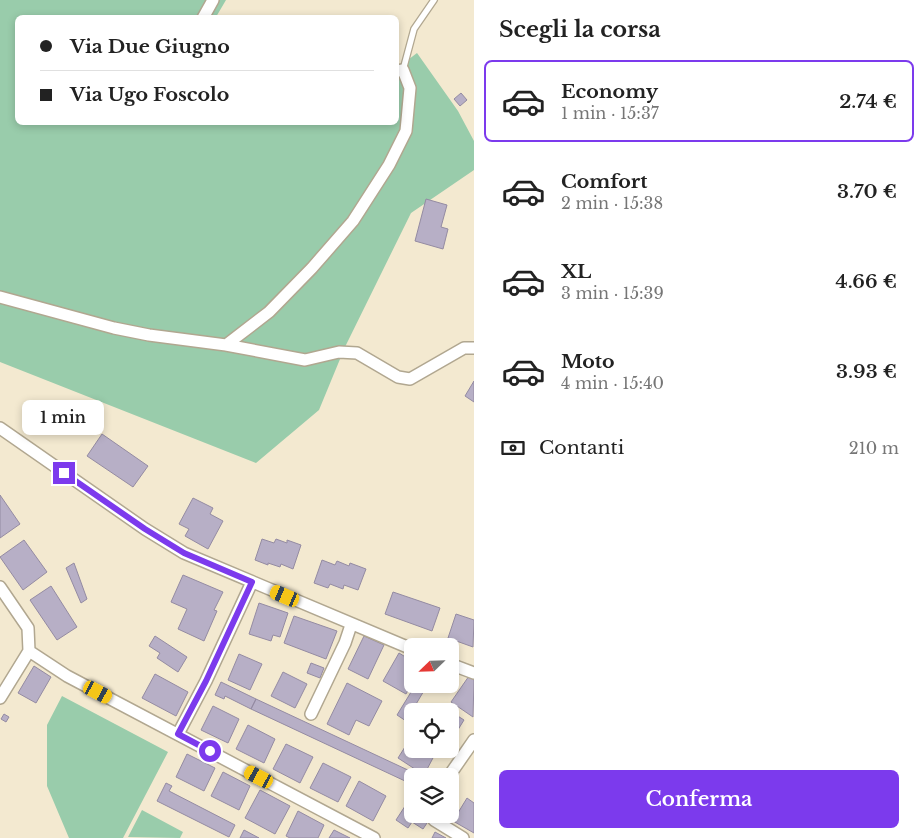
<!DOCTYPE html>
<html lang="it">
<meta charset="utf-8">
<style>
body{margin:0;font-family:"Libre Baskerville",serif;background:#f2f2f2;color:#222;height:100vh;display:flex;flex-direction:column;font-size:19px;white-space:nowrap}
*{box-sizing:border-box;margin:0}
p{font-size:16px;color:#767676}
.icon{flex:none;width:28px;height:28px;fill:none;stroke:currentColor;stroke-width:2;stroke-linecap:round;stroke-linejoin:round}
.map{position:relative;flex:1;overflow:hidden}
.side{display:flex;flex-direction:column;background:#fff;width:450px}
.side>*{flex:none}
.top-card{position:absolute;left:15px;top:15px;width:384px;height:110px;border-radius:8px;box-shadow:0 2px 8px #0003;display:grid;align-content:center;height:110px;padding:0 25px;background:#fff}
.needle{width:32px;rotate:247deg}
.buttons{position:absolute;left:404px;top:638px;display:grid;gap:10px}
.buttons a{display:grid;place-items:center;width:55px;height:55px;border-radius:8px;background:#fff;box-shadow:0 2px 8px #0003;font-size:25px}
.end{position:absolute;width:22px;height:22px;margin:-11px;border:6px solid #7c3aed;background:#fff;box-shadow:0 0 0 2px #fff}
.from{border-radius:50%}
.bubble{position:absolute;height:35px;border-radius:8px;background:#fff;box-shadow:0 2px 8px #0003;font-size:16px;font-weight:600;line-height:35px;text-align:center}
.car{position:absolute;width:15px;height:30px;margin:-15px -8px;border-radius:6px;box-shadow:0 0 4px 1px #0007;background:linear-gradient(#f5c518 24%,#345 0 40%,#f5c518 0 76%,#345 0 86%,#f5c518 0)}
.top-card b{display:flex;align-items:center;gap:18px;height:48px;font-size:19px}
.top-card b+b{border-top:1px solid #e0e0e0}
.top-card i{width:12px;height:12px;background:#222}
ul{padding:0;list-style:none}
li{display:flex;align-items:center;gap:15px;height:82px;margin:0 10px 8px;padding:0 15px;border:2px solid transparent;border-radius:8px}
li div{flex:1}
li b{display:block;font-size:19px}
li em{font-style:normal;font-weight:600}
li.current{border-color:#7c3aed}
li>.icon{width:45px;height:45px;stroke-width:1.5}
h2{padding:0 25px;font-size:22px;line-height:60px}
.pay{display:flex;align-items:center;gap:12px;height:55px;padding:0 25px;font-size:19px}
.pay p{margin-inline-start:auto}
.button{display:flex;gap:10px;margin-top:auto;padding:10px 25px}
.button a{flex:1;height:58px;border-radius:8px;background:#7c3aed;color:#fff;font-size:20px;font-weight:600;line-height:58px;text-align:center}
main{display:flex;flex:1;min-height:0}
.map>svg:first-child{display:block}
.green{fill:#99ccab}
.building{fill:#b7afc6;stroke:#948ba2}
.lines{fill:none;stroke-linecap:round;stroke-linejoin:round}
.lane-casing{stroke:#b1a790;stroke-width:8}
.street-casing{stroke:#b1a790;stroke-width:14}
.lane{stroke:#fff;stroke-width:5.5}
.street{stroke:#fff;stroke-width:11}
.route{stroke:#7c3aed;stroke-width:6}
</style>
<main>
<div class="map">
<svg width="474" height="838" viewBox="0 0 474 838">
<rect width="100%" height="100%" fill="#f3e9d0"/>
<path class="green" d="M0 0H226L216 17 18 18V122H396V69L417 53 458 111 474 141V170L411 213 345 347 319 410 256 463 0 362Z
M62 696 168 752 123 838H69L47 786V725Z
M142 810 183 832 180 838 128 837Z"/>
<path class="building" d="M461 93 467 100 460 106 454 99Z
M426 199 447 205 441 227 448 229 443 249 415 241Z
M474 381V402L465 396Z
M102 434 148 466 133 487 87 456Z
M0 495 20 524 0 538Z
M193 498 213 508 210 514 223 521 208 549 185 536 189 529 179 524Z
M262 539 274 543 276 539 287 543V540L301 545 293 569 281 564 280 567 268 563V565L255 560Z
M24 540 47 572 23 590 0 557Z
M322 560 335 565 337 561 349 566 350 563 366 569 358 590 344 585 343 589 330 584 328 588 314 583Z
M74 563 87 599 81 603 66 568Z
M183 575 223 592 214 610 217 611 204 641 178 629 187 609 171 602Z
M51 586 77 627 57 640 30 600Z
M393 592 440 608 432 631 385 614Z
M259 603 288 613 280 637 273 635 271 641 249 634Z
M456 614 474 620 473 647 448 638Z
M294 616 337 631 326 659 284 643Z
M155 636 187 657 178 672 157 658 160 653 149 646Z
M364 636 384 645 368 679 348 669Z
M399 653 412 661V683L406 694 383 681Z
M239 654 262 664 250 690 228 680Z
M311 663 324 668 320 678 307 673Z
M34 666 51 677 36 703 18 693Z
M283 672 307 684 295 708 271 696Z
M155 674 188 692 176 716 142 698Z
M469 676 474 680 473 717 451 702Z
M221 682 256 699 251 709 225 696 224 699 215 695Z
M347 683 382 701 369 726 356 720 349 735 327 724Z
M416 684 425 689 406 721 397 715Z
M256 699 410 771 405 781 251 709Z
M439 704 464 720 451 741 450 740V711H435Z
M213 706 239 719 228 743 201 730Z
M4 714 9 717 6 722 1 719Z
M248 725 275 739 264 763 236 749Z
M410 739 412 742V749H423L434 756 424 775 398 758Z
M286 744 313 757 300 783 273 769Z
M423 749H442L436 757Z
M187 754 215 768 204 791 176 777Z
M323 763 351 777 338 802 310 788Z
M223 772 250 786 239 810 211 796Z
M359 781 386 796 373 821 346 806Z
M166 783 172 786 169 791 235 825 229 837 157 801Z
M260 790 290 806 275 834 245 818Z
M467 798 474 803V833L453 821Z
M409 800 412 801V814H433L423 829 412 822 408 828 396 820Z
M298 811 324 825 318 838H290L286 836Z
M244 830 259 838H240Z
M334 830 350 838H329Z
M435 832 446 838H432Z"/>
<g class="lines">
<defs>
<path id="lane" d="M403 70 414 29 434 0"/>
<path id="street" d="M203 18 213 0
M0 297 114 328 149 335 226 345 305 360 339 352 357 353 398 377 410 379 464 348H474
M226 345 269 312 312 268 353 221 389 165 406 131 410 88 403 70 396 71
M0 428 145 529 184 553 412 649
M0 587 28 628 29 651 67 676 374 838
M450 664 474 673
M0 698 29 651
M311 714 345 643 351 625
M178 734 206 681 252 582
M449 776 474 740
M434 820 463 838"/>
</defs>
<use href="#lane" class="lane-casing"/>
<use href="#street" class="street-casing"/>
<use href="#lane" class="lane"/>
<use href="#street" class="street"/>
</g>
<g class="lines">
<path class="route" d="M64 473 145 529 184 553 252 582 206 681 178 734 210 751"/>
</g>
</svg>
<div class="buttons">
<a><svg class="needle" viewBox="-14 -14 28 28"><path d="M0-13l5 13h-10z" fill="#e53935"/><path d="M0 13l5-13h-10z" fill="#767676"/></svg></a>
<a><svg class="icon" aria-label="locate" viewBox="0 0 24 24"><circle cx="12" cy="12" r="6"/><path d="M12 2v4M12 18v4M2 12h4M18 12h4"/></svg></a>
<a><svg class="icon" aria-label="layers" viewBox="0 0 24 24"><path d="M12 4l9 5-9 5-9-5zM3 14l9 5 9-5"/></svg></a>
</div>
<i class="end from" style="left:210px;top:751px"></i>
<i class="end" style="left:64px;top:473px"></i>
<div class="bubble" style="left:22px;top:400px;width:82px">1 min</div>
<i class="car" style="left:285px;top:596px;rotate:293deg"></i>
<i class="car" style="left:98px;top:692px;rotate:118deg"></i>
<i class="car" style="left:259px;top:777px;rotate:298deg"></i>
<div class="top-card">
<b><i class="from"></i>Via Due Giugno</b>
<b><i></i>Via Ugo Foscolo</b>
</div>
</div>
<section class="side">
<h2>Scegli la corsa</h2>
<ul>
<li class="current"><svg class="icon" aria-label="car" viewBox="0 0 24 24"><path d="M5 17H2v-5l4-1 3-4h7l3 4 3 1v5h-3M9 17h6M6 11h13"/><circle cx="7" cy="17" r="2"/><circle cx="17" cy="17" r="2"/></svg><div><b>Economy</b><p>1 min · 15:37</p></div><em>2.74 €</em></li>
<li><svg class="icon" aria-label="car" viewBox="0 0 24 24"><path d="M5 17H2v-5l4-1 3-4h7l3 4 3 1v5h-3M9 17h6M6 11h13"/><circle cx="7" cy="17" r="2"/><circle cx="17" cy="17" r="2"/></svg><div><b>Comfort</b><p>2 min · 15:38</p></div><em>3.70 €</em></li>
<li><svg class="icon" aria-label="car" viewBox="0 0 24 24"><path d="M5 17H2v-5l4-1 3-4h7l3 4 3 1v5h-3M9 17h6M6 11h13"/><circle cx="7" cy="17" r="2"/><circle cx="17" cy="17" r="2"/></svg><div><b>XL</b><p>3 min · 15:39</p></div><em>4.66 €</em></li>
<li><svg class="icon" aria-label="car" viewBox="0 0 24 24"><path d="M5 17H2v-5l4-1 3-4h7l3 4 3 1v5h-3M9 17h6M6 11h13"/><circle cx="7" cy="17" r="2"/><circle cx="17" cy="17" r="2"/></svg><div><b>Moto</b><p>4 min · 15:40</p></div><em>3.93 €</em></li>
</ul>
<div class="pay"><svg class="icon" aria-label="cash" viewBox="0 0 24 24"><path d="M3 7h18v10H3z"/><circle cx="12" cy="12" r="2"/></svg>Contanti<p>210 m</p></div>
<div class="button"><a>Conferma</a></div>
</section>
</main>
